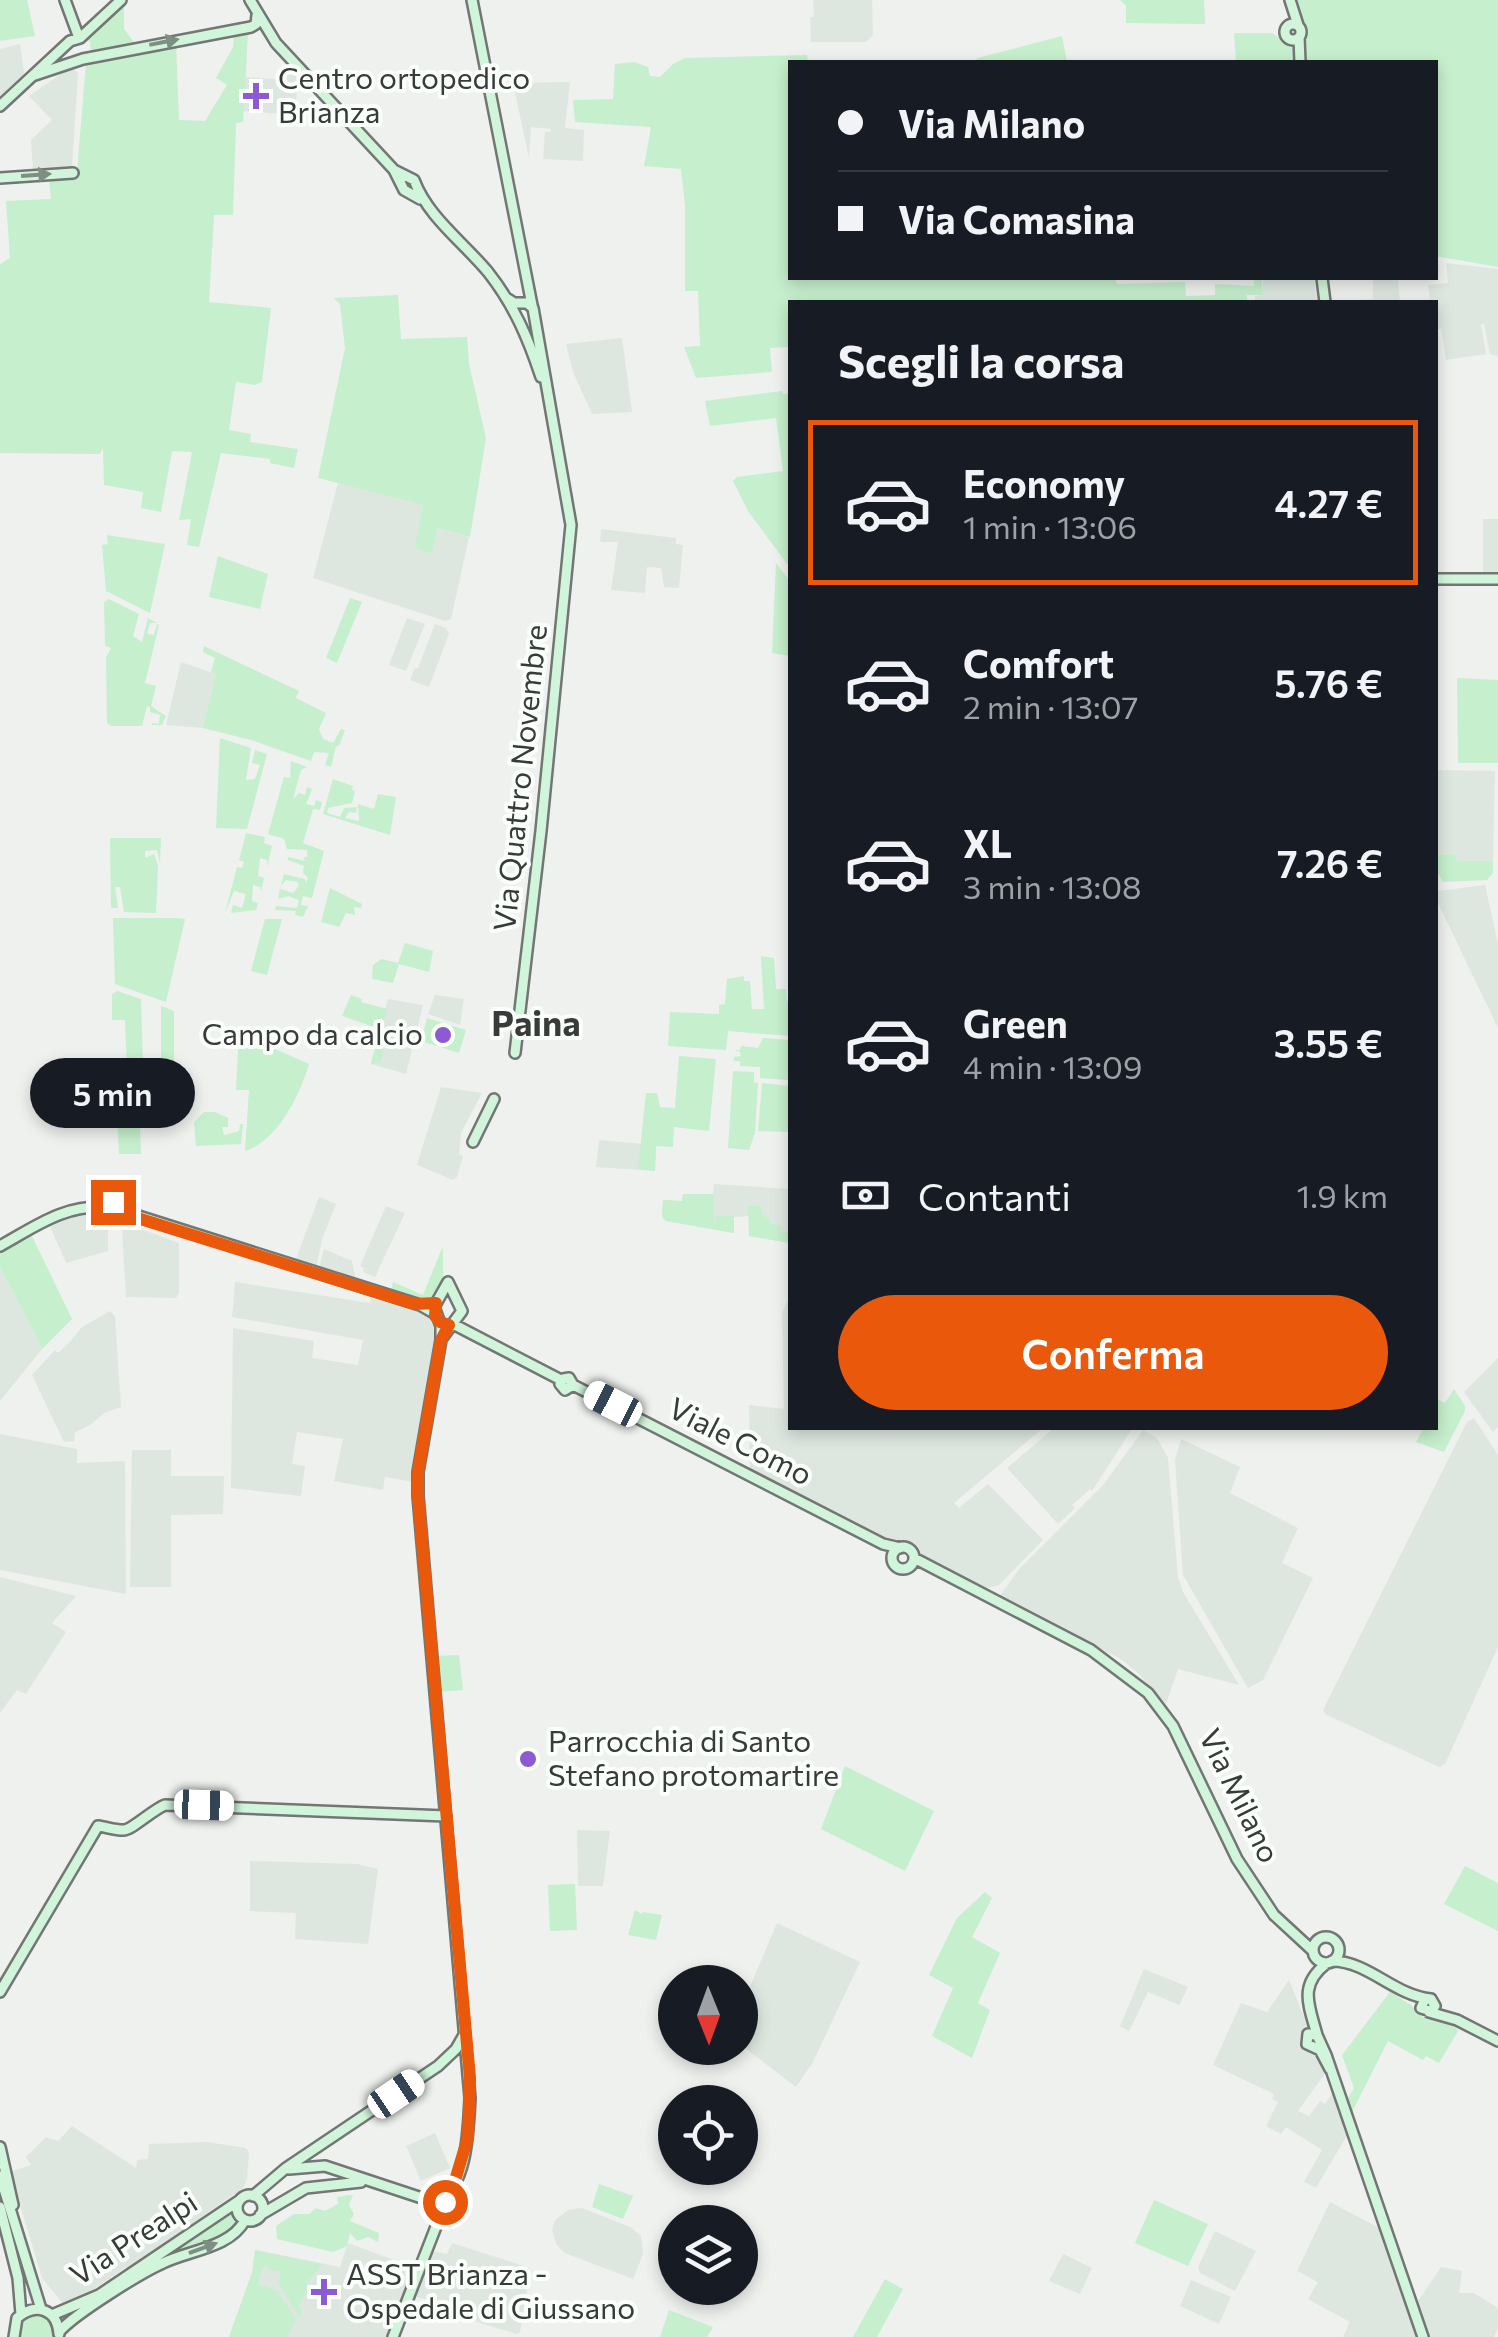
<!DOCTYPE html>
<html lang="it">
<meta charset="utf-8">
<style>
body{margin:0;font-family:Commissioner,sans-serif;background:#20242c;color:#f1f3f6;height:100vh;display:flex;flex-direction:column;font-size:38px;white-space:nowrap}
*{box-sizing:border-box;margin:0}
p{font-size:32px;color:#9ea1a6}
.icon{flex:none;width:55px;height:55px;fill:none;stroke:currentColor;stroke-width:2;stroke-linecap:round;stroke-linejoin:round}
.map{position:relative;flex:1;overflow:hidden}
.panel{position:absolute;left:788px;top:300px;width:650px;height:1130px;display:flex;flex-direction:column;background:#171b24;border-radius:0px;box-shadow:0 5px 15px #0003}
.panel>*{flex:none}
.top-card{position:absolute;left:788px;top:60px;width:650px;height:220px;border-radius:0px;box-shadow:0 5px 15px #0003;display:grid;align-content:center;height:220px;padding:0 50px;background:#171b24}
.needle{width:65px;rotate:179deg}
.buttons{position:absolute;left:658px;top:1965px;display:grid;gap:20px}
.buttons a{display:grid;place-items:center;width:100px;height:100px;border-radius:50%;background:#171b24;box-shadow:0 5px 15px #0003;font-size:50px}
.end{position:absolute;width:45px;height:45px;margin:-22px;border:12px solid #ea580c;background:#fff;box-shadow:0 0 0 5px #fff}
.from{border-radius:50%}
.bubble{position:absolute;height:70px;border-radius:35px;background:#171b24;box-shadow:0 5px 15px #0003;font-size:32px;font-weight:600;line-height:70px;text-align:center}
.car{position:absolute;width:30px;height:60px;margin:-30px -15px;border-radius:12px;box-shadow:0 0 8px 2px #0007;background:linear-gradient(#fff 24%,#345 0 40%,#fff 0 76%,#345 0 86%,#fff 0)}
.top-card b{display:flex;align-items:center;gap:35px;height:95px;font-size:38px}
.top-card b+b{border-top:2px solid #363941}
.top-card i{width:25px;height:25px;background:#f1f3f6}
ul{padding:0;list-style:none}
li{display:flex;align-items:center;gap:30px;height:165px;margin:0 20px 15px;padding:0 30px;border:5px solid transparent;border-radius:0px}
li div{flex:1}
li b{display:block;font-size:38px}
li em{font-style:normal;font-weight:600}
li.current{border-color:#ea580c}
li>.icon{width:90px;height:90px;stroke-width:1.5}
h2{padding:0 50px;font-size:45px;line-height:120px}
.pay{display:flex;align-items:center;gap:25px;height:110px;padding:0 50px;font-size:38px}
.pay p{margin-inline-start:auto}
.primary-button{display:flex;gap:20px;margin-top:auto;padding:20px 50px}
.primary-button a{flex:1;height:115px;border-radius:60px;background:#ea580c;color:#fff;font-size:40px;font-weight:600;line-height:115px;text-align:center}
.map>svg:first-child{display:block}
.built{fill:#dde7df}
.green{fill:#c6efcd}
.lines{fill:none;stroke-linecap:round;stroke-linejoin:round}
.secondary-casing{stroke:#737673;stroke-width:14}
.secondary{stroke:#d1f5db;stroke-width:9}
.oneway{fill:#7d8f82}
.route{stroke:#ea580c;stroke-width:12}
.poi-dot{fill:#8c5ad2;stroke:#fbfffc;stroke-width:4}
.labels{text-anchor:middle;stroke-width:8;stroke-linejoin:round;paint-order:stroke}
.poi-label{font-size:30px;fill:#393b3a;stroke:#fbfffc;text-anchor:start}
.street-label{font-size:30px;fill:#393b3a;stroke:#fbfffc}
.quarter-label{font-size:35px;font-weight:bold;fill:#393b3a;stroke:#fbfffc}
</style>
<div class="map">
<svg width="1498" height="2337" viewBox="0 0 1498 2337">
<rect width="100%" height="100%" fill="#eef1ee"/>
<path class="built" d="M813 0H872L873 35 866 42H811L810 17H814Z
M20 44 25 79 0 100V49Z
M71 67 78 73 72 168 33 173 31 140 52 120 29 96Z
M288 67 298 78 295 115 243 111 245 77 276 79Z
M570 82 565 128 584 130 583 161 543 159 545 132H550L551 129 531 127 529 158 513 83Z
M1446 263 1498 269V356L1490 354 1484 324H1481L1486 354 1446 360 1441 329H1435V302H1422L1430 301 1428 285 1448 283Z
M1263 278H1314L1317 302H1255V296L1263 295Z
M1373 278 1420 279 1398 280 1400 302H1329L1373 299Z
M622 338 632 412 592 414 573 372 566 344Z
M338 483 423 505 416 549 437 528 469 537 451 619 445 621 313 578Z
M1483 519H1498V576L1485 575 1483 571Z
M601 529 676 538V544L683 545 679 588 664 587 661 568 647 567 645 593 611 590 618 542H600Z
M407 618 425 624 406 671 389 665Z
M435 624 446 628 449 634 429 687 410 680 415 668H418Z
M181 662 216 674 203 728 166 725Z
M1435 770 1495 771 1493 861H1456L1454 854 1435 855Z
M1485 885 1498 944V1028L1435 897 1438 891Z
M435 995 464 999 460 1025 428 1014Z
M388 999 423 1005 406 1074 371 1064 380 1029 362 1022 367 1004 385 1009Z
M441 1087 482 1093 461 1133 459 1154 463 1156 457 1177 453 1180 417 1165Z
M599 1140 656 1145 655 1171 596 1167Z
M714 1184 790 1189V1243L749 1236V1216L734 1217V1233L666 1221 662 1217 663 1200 682 1201 683 1194H713Z
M319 1197 336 1204 322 1239 316 1269 295 1263 296 1259Z
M386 1206 405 1213 375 1277 363 1272 364 1268 360 1266Z
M74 1215H93L108 1228V1251L66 1263 49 1224Z
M133 1226 179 1243V1293L176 1298 126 1297 122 1229Z
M324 1249 352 1261 356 1280 319 1268Z
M0 1267 42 1349 0 1401Z
M235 1282 370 1303 371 1298 428 1313 438 1327 413 1482 385 1477 383 1490 334 1481 343 1439 297 1432 292 1464 305 1466 301 1496 231 1488 233 1328 314 1341 312 1358 358 1365 363 1340 232 1317Z
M790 1296V1428H1043L954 1503 959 1508 988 1484 1043 1540 999 1585 983 1589 917 1556V1551L911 1545 893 1542 750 1468 749 1405 784 1409 782 1313Z
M110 1311 115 1316 121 1407 104 1413 90 1425 75 1432 74 1441 64 1442 32 1375 55 1350 58 1353 70 1342 82 1327Z
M1498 1358V1427L1493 1432 1464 1392Z
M1474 1418 1498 1455V1647L1445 1764 1439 1767 1325 1714 1323 1710 1467 1422Z
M1054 1428 1132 1429 1092 1491 1090 1489 1072 1505 1075 1508 1058 1524 1007 1468Z
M1143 1430 1157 1438 1168 1458 1178 1577 1183 1592 1239 1685 1178 1669 1166 1704 1136 1671 1119 1658 999 1597 1019 1569 1104 1484Z
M0 1434 77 1449V1463L125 1461 126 1594 0 1570Z
M1181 1439 1240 1467 1230 1493 1298 1528 1282 1563 1313 1578 1263 1680 1248 1688 1183 1575 1175 1460Z
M132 1450H171V1476H224L223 1514 171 1515V1587H130Z
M0 1577 76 1596 52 1623 66 1632 26 1694 17 1690 0 1713Z
M577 1830 610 1831 603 1886H578Z
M250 1861 357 1864 378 1869 368 1944 295 1939 296 1913 250 1911Z
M777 1923 860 1962 813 2062 796 2087 740 2044V2010Z
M1144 1969 1188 1987 1179 2005 1148 1992 1129 2031 1120 2026Z
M1289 1980 1304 2017 1311 2014 1332 2064 1298 2111 1309 2116 1320 2101 1325 2104 1333 2092 1349 2132 1316 2188 1304 2182 1322 2150 1286 2127 1281 2134 1266 2126 1278 2102 1272 2099 1274 2094 1213 2065 1241 2003 1267 2012Z
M72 2126 136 2168 137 2160 148 2159 149 2144 207 2142 246 2148 249 2152 247 2180 243 2188 128 2269 126 2267 70 2306H65L42 2278 10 2172 31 2165 26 2157 46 2137 58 2141Z
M435 2133 450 2168 421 2181 406 2146Z
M1330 2202 1381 2229 1421 2337H1343L1350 2322 1308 2299 1318 2282 1297 2271Z
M582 2208 630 2227 641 2236 643 2254 633 2279 565 2253 556 2244 552 2230 555 2220 568 2210Z
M1215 2231 1256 2251 1235 2291 1200 2273 1198 2267Z
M348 2243 413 2267 387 2337H229L252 2273 255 2250 340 2267Z
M452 2243 530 2268 520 2332 517 2334 457 2316 458 2309 414 2296 432 2251 447 2254Z
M1063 2254 1092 2268 1080 2294 1049 2281Z
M1441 2267 1462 2271 1459 2293H1474L1498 2308V2328L1494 2337H1429L1416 2304Z
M1191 2280 1231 2297 1219 2324 1180 2306Z"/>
<path class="green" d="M0 0H27L35 36 0 41Z
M1120 0H1204L1205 24 1126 23V6Z
M1296 0H1498V267L1435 256V62H1236L1234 33H1272L1292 47 1303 45Z
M124 3V29L136 45 91 55 90 42 83 37Z
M234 32 248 34 243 122 236 123 233 215H214L209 302 271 308 262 382 255 385 236 382 229 430 251 434 250 442 298 449 294 468 270 463V459L221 453 199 547 187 545 191 519 179 520 192 452 172 451 161 512 141 508 143 492 104 485 103 448 100 454 0 453V264L10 258 6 201 51 199 49 178 77 171 86 64 176 44 179 120 205 121 227 85 216 78 233 47Z
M1062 36 1067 62H973L978 58Z
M807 55 808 62H790V278H1115L1117 284 1185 282 1186 296 1215 295V284L1254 286V278H1262L1263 295H1247V302H790V364L788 347 770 348 772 372 696 378 684 347 700 346 698 291H685V205L681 169 644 166 651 127 575 122 573 100 613 99 615 64 634 62 648 67 650 76 660 77 673 64 685 58Z
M398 295 401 339 467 337 469 364 486 438 470 537 437 528 432 553 415 548 423 505 318 478 345 348 340 304 334 298Z
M782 391 783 394 790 393V564H787L748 511 733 481 737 477 783 471 776 418 710 426 705 401Z
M107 535 165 544 150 613 106 591 102 545 108 544Z
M218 556 268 574 260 609 209 597Z
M776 563 790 581V656L772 653Z
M350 598 362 602 337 663 326 658Z
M109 599 139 614 133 636 142 642 148 618 157 623H150L147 634 154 635 157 624 159 625 145 683 156 686 151 706 166 716 162 725H152V723L159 724 160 715 150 712V707L147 706 142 726H111L107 723 106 658 111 648 105 646 104 602Z
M204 646 299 691 296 698 326 713 319 729 323 739 333 743 341 729 345 730 339 746H336L331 767 325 765 329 753 314 752 311 761 251 740 203 728 216 674 211 672 215 658 203 652Z
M1457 678 1498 680V763H1458Z
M220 738 251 748 246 780 255 779 260 765 252 763 255 750 267 754 247 829 216 828Z
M291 761 307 767 301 770 293 799 299 793 305 795 307 787 312 789 306 804 314 806 316 800 322 802 320 810 313 809 303 843 324 851 312 898 303 896 301 905 308 906 303 917 295 915 296 911 275 910 276 906 297 908 299 900 288 896 278 899 280 889 293 893 299 886 298 882 286 880 281 886 284 874 305 879 306 883 308 878 303 873 304 866 288 860V857L305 861 303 858 307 857V850L287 849 284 839 268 834 284 777 290 778Z
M333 779 353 786 352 790 355 791 352 803 328 808 327 813 340 817 344 808 357 807 356 813 349 812 345 818 359 821 358 804 374 809 378 794 396 797 390 835 323 814Z
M246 833 265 837 264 843 272 846 267 867V860L260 858 258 876 264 878 261 891 260 887 253 885 252 901 258 903 256 910 231 913 233 905 242 908 246 894 234 891 225 913 237 867 242 868 244 862 239 860Z
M110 838H161L160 863 157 850 145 851V858L154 854 158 865 156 913 124 912 120 887H115L118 908H111Z
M1454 854 1457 861H1493V873L1487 880 1443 882 1435 868V855Z
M330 888 362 904 361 908 354 907 355 915 346 913 339 927 321 922Z
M179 918 185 919 166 1002 115 984 113 918Z
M265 919H282L267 975 251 971Z
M405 943 433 951 429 972 399 964 393 983 372 979 373 965 381 959 398 963Z
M761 956 774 958 776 989H786L787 1001 790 1002V1036L728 1031 726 1050 668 1046 670 1012 719 1014V1005L725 1004 727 979 744 976V981H750L752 1009H764Z
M117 991 141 999 143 1067H127L125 1020H112V994Z
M351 995 362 999 361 1002 387 1009 378 1047 384 1049 380 1062 371 1064 380 1029 342 1016Z
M161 1006 174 1011V1076H161Z
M427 1018 466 1030 459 1053 421 1041Z
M239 1033 309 1064C300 1094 278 1141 245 1151L249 1090H236Z
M763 1038 790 1040V1080L760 1078V1067L740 1066V1061H734V1057L741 1056 740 1052 734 1050H740L741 1046 758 1048Z
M679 1056 716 1059 709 1131 674 1127 673 1147 656 1146 655 1171 638 1169 646 1093H657L660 1107 675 1108Z
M733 1071 754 1072V1082L758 1083 755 1133 749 1150 728 1148Z
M762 1083 790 1086V1132L758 1131Z
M116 1101H139L141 1154H119Z
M204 1112H215L228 1118V1127H222L224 1135 239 1131 240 1124H243L241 1144 196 1146 194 1122Z
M683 1194H714V1224L716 1216H734V1233L666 1221 662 1217 663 1200 682 1201Z
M748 1206H761L762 1215 767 1216 764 1220 769 1218V1223L781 1226V1233L790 1232V1243L749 1236Z
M31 1234 72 1319 42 1349 0 1267V1251Z
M443 1246V1282L438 1296 423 1301 391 1292 393 1282 423 1295Z
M1454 1389 1465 1406V1411L1444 1452 1416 1442 1424 1428H1435L1437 1399 1445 1403Z
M459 1655 463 1690 438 1692 435 1656Z
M845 1766 934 1811 905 1871 821 1829Z
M1465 1866 1498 1883V1931L1444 1904Z
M575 1884 577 1930 550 1931 548 1885Z
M985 1892 992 1898 972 1937 1000 1953 978 2003 990 2010 972 2058 932 2036 953 1988 929 1975 957 1918Z
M635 1910 642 1914 643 1912 662 1915 656 1940 628 1935Z
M1390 1992 1411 2005 1422 2017 1456 2027 1458 2031 1439 2063 1426 2056 1423 2060 1388 2041 1352 2112 1348 2098 1354 2088 1342 2055Z
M599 2184 633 2196 623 2219 592 2207Z
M349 2195H353L349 2205 354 2214 350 2221 379 2233 378 2242 368 2237 357 2241 350 2233 347 2246 333 2252 277 2239 276 2226 294 2214H309L316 2208 325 2211 338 2204 337 2197Z
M1154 2200 1208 2224 1188 2266 1135 2243Z
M231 2210 240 2222 228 2235 149 2267 60 2325 56 2318 79 2309Z
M255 2250 323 2264 307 2282 309 2287 299 2306 302 2311 299 2316 278 2283 281 2272 263 2267 258 2284 278 2291 296 2320 287 2337H229L252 2273Z
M885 2279 903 2289 877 2337H853Z
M669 2310 713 2327 707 2337H660Z
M38 2312C50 2317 56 2323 54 2337H18L21 2319Z"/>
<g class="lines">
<defs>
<path id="secondary" d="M65 0 79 38
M250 0 276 43 394 170 404 190 420 199
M472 0 532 305
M1290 0 1298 25
M1285 32a8 8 0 1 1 16 0a8 8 0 1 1-16 0Z
M1299 37 1300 62
M35 75 83 59 251 27 256 24 257 15
M0 106 70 41 80 38 121 0
M394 170 414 180C428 217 462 241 488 272 514 305 528 338 541 377
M0 178 73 173
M1322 278 1325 302
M508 299 514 303H527L533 308 571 525 541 831 515 1053
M1435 579H1498
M473 1142 494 1099
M101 1207 107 1211 110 1221 124 1222 129 1213 125 1204 120 1202 110 1204 107 1211
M129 1213 420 1305 434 1313
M0 1246C38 1225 63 1205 108 1207
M453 1324 561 1380
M442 1338 462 1311 448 1282
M573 1385 565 1390 560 1384 563 1379 569 1378 573 1385 883 1544 900 1548
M892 1558a11 11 0 1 1 22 0a11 11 0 1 1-22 0Z
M914 1558 1091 1650 1148 1693 1173 1726 1237 1859 1274 1915 1312 1950
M1313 1950a13 13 0 1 1 26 0a13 13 0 1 1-26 0Z
M1332 1961C1368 1961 1395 1996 1431 1999L1435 2006 1431 2011 1421 2008 1425 1999
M0 1992 98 1826C106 1827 115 1830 123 1830 131 1831 152 1810 165 1805L446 1816
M1429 2012 1457 2020 1498 2041
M1317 2035C1309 2005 1298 1985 1327 1963
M1330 2069 1320 2050 1307 2044 1308 2034 1317 2035 1326 2055 1423 2337
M0 2147 13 2205
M289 2169 325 2166 440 2204
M0 2176 41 2309
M237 2208a13 13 0 1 1 26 0a13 13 0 1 1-26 0Z
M253 2196 286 2168 438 2066 456 2049 464 2035
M0 2207 18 2278 21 2314
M260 2215 306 2188 361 2182
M439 2219 438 2205C468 2182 468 2132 470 2098L418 1496V1472L441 1340V1326L434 1307 448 1282
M52 2315 99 2295 240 2200
M59 2332C73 2315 142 2272 163 2263 190 2250 230 2248 245 2220
M14 2337 17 2318C36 2302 57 2309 59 2334
M393 2337 439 2219 449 2209 448 2197"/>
</defs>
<use href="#secondary" class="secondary-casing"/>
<use href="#secondary" class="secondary"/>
</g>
<defs><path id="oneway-solid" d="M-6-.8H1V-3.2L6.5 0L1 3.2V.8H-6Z" transform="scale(2.5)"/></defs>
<g class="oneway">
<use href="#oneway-solid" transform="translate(164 42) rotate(-11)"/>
<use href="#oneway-solid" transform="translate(36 175) rotate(-4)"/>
<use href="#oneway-solid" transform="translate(203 2248) rotate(-20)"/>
</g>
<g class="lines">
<path class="route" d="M113 1202 125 1204 134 1217 414 1304 436 1303 435 1316 440 1322 449 1325 441 1340 418 1472V1496L470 2078 468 2137 448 2204 445 2202"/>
</g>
<g class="poi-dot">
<path d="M251 81h10v10h10v10h-10v10h-10v-10h-10v-10h10z"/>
<circle cx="443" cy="1035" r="10"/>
<circle cx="528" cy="1759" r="10"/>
<path d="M319 2277h10v10h10v10h-10v10h-10v-10h-10v-10h10z"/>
</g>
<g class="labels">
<g class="poi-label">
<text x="278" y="89">Centro ortopedico<tspan x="278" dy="34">Brianza</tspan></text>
<text x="423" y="1045" text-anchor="end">Campo da calcio</text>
<text x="548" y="1752">Parrocchia di Santo<tspan x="548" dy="34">Stefano protomartire</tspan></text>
<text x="346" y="2285">ASST Brianza -<tspan x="346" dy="34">Ospedale di Giussano</tspan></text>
</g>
<g class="street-label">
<text transform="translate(521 778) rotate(-84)" y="10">Via Quattro Novembre</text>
<text transform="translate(740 1442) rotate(27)" y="10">Viale Como</text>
<text transform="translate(1239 1796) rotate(64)" y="10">Via Milano</text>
<text transform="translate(134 2239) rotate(-33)" y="10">Via Prealpi</text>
</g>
<g class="quarter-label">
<text x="536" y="1036">Paina</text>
</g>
</g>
</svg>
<div class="buttons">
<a><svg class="needle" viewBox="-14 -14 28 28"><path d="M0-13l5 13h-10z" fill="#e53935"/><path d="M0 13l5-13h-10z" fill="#9ea1a6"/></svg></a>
<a><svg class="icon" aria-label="locate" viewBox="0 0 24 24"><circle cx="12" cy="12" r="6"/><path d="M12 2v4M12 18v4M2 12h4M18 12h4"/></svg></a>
<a><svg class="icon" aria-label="layers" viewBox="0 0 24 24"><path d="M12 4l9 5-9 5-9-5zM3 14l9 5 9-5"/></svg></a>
</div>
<i class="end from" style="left:445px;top:2202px"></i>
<i class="end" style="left:113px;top:1202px"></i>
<div class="bubble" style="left:30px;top:1058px;width:165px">5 min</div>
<i class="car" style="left:613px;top:1404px;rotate:297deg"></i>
<i class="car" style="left:204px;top:1805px;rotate:92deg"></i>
<i class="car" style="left:396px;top:2094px;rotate:56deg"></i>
<div class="top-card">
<b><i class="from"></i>Via Milano</b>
<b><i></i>Via Comasina</b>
</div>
<section class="panel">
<h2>Scegli la corsa</h2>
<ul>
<li class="current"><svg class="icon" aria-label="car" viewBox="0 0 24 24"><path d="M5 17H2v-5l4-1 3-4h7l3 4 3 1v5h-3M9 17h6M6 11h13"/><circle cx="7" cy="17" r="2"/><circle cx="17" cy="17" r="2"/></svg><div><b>Economy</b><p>1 min · 13:06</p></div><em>4.27 €</em></li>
<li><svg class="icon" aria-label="car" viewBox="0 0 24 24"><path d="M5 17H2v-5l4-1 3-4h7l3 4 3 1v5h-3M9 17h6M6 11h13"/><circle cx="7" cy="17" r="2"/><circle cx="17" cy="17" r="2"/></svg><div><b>Comfort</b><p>2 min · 13:07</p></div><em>5.76 €</em></li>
<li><svg class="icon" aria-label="car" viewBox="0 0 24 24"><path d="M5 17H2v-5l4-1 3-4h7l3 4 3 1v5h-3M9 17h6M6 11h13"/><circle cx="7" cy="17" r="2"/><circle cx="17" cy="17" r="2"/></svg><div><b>XL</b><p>3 min · 13:08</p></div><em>7.26 €</em></li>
<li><svg class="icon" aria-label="car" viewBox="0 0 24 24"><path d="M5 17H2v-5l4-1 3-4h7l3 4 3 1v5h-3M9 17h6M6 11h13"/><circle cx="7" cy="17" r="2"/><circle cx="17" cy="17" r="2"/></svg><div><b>Green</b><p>4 min · 13:09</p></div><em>3.55 €</em></li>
</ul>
<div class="pay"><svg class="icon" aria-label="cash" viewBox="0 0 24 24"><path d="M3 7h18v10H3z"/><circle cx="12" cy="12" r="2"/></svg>Contanti<p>1.9 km</p></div>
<div class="primary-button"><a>Conferma</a></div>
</section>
</div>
